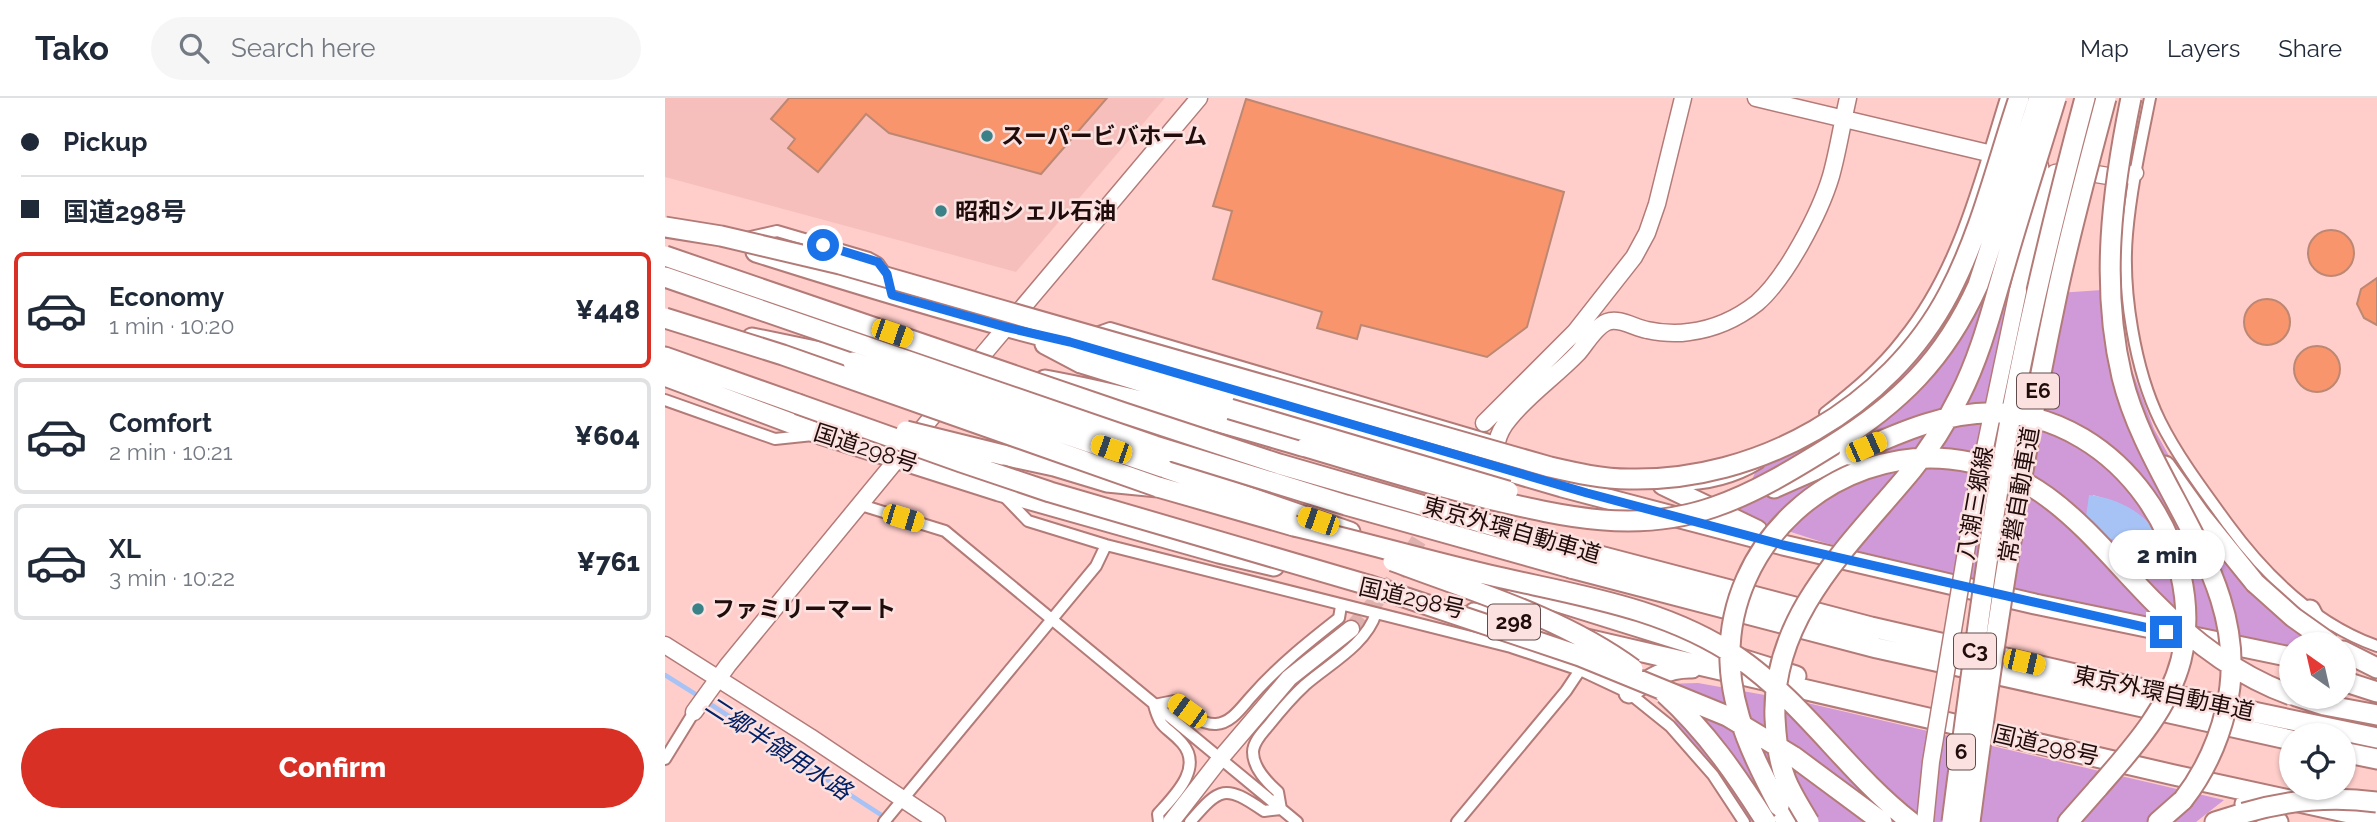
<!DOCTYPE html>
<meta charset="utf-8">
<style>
body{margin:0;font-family:Raleway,"Noto Sans JP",sans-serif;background:#f6f6f7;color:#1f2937;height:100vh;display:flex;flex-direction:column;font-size:26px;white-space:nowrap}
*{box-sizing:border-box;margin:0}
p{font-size:23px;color:#747a83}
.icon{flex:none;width:38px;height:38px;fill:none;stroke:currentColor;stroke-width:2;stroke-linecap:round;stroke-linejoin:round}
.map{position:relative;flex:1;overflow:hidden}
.side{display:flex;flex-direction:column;background:#fff;width:665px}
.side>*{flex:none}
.banner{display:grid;align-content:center;height:154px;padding:0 21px;background:#fff}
.needle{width:46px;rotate:326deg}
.fabs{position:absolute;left:1614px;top:534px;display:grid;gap:14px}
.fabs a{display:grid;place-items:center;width:77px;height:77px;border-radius:50%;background:#fff;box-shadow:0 2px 5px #0004;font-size:35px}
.end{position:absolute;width:32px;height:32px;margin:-16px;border:9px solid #1a73e8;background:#fff;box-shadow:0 0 0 4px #fff}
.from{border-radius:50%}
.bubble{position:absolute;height:49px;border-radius:24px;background:#fff;box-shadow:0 2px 5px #0004;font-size:23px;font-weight:800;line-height:49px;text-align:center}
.car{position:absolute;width:21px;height:42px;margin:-21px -10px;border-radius:9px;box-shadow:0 0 5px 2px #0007;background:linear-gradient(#f5c518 24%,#345 0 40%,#f5c518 0 76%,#345 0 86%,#f5c518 0)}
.banner b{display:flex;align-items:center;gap:24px;height:66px;font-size:26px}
.banner b+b{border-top:2px solid #e0e1e3}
.banner i{width:18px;height:18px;background:#1f2937}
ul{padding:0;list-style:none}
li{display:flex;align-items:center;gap:21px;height:116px;margin:0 14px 10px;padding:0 7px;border:4px solid #e0e1e3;border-radius:10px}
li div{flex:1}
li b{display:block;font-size:26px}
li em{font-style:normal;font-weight:800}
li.active{border-color:#d93025}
li>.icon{width:63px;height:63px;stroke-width:1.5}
.button{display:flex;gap:14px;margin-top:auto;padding:14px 21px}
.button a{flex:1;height:80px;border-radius:42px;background:#d93025;color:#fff;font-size:28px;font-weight:800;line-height:80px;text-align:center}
header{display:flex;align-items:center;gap:42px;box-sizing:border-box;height:98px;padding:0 35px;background:#fff;border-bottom:2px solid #e0e1e3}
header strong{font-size:33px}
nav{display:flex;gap:38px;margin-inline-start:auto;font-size:24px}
.search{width:490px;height:63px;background:#f6f6f7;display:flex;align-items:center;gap:18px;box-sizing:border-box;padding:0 24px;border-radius:38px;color:#747a83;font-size:26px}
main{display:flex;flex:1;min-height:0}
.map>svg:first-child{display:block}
.built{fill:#f7bfbc}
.green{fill:#d099d7;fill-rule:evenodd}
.water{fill:#a7c2f5}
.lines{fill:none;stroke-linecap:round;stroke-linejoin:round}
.stream{stroke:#a7c2f5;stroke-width:4.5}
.building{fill:#f8956d;stroke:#bc8874;stroke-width:2}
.secondary-tunnel{stroke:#deb1ae;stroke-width:16;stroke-dasharray:16 8;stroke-linecap:butt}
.street-casing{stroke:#b37b78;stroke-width:14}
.secondary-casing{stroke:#b37b78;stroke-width:19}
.highway-casing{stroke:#b37b78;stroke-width:23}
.street{stroke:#fff;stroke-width:10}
.secondary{stroke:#fff;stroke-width:16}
.highway{stroke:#fff;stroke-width:19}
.secondary-bridge-casing{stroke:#b37b78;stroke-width:19;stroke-linecap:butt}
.highway-bridge-casing{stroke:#b37b78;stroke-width:23;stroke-linecap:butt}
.secondary-bridge{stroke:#fff;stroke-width:16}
.highway-bridge{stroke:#fff;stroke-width:19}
.route{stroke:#1a73e8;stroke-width:9}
.poi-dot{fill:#3a8288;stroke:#fbe2e0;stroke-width:2.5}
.labels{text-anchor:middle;stroke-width:5;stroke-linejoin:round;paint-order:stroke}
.shield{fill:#fbe2e0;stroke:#624c4b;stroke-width:2}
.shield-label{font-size:21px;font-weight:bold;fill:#200c0b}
.poi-label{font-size:23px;font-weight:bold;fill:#200c0b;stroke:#fbe2e0;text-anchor:start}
.street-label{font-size:23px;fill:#200c0b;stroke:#fbe2e0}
.water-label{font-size:24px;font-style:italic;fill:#022167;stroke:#fbe2e0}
</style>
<header>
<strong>Tako</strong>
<div class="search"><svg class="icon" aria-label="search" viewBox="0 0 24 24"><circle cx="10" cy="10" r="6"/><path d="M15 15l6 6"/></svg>Search here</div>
<nav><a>Map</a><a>Layers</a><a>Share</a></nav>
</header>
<main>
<section class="side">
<div class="banner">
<b><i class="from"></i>Pickup</b>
<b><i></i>国道298号</b>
</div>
<ul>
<li class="active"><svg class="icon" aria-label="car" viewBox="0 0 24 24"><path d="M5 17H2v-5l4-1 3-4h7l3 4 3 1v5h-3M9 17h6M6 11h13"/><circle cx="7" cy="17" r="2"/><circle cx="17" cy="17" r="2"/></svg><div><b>Economy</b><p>1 min · 10:20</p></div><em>¥448</em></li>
<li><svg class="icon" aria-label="car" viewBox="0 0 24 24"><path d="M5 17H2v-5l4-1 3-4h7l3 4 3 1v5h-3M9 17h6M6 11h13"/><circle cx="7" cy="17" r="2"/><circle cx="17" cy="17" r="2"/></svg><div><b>Comfort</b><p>2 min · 10:21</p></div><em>¥604</em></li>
<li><svg class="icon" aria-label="car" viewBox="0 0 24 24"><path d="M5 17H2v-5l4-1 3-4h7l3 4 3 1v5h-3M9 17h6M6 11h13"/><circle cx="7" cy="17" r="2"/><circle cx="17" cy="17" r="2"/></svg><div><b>XL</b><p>3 min · 10:22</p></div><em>¥761</em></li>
</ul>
<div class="button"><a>Confirm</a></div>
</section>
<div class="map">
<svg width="1712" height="724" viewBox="0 0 1712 724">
<rect width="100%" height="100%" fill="#ffcecb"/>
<path class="built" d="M0 0H500L351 174 0 79Z"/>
<path class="green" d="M1452 191 1464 264 1489 331 1513 374 1557 437 1662 546H1626V550L1261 472 1157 444 1070 416 1092 371 1190 296 1273 203ZM1428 397C1453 404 1475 412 1491 434L1450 440 1430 437Z
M1033 585 1138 604 1559 702 1531 724H1084L1057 683 1011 626 999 586Z"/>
<path class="water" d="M1424 397C1451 400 1475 412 1491 434L1487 447 1483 450 1430 437 1420 426Z"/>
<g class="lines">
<path class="stream" d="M0 577 35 599
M42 604 227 724"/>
</g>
<path class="building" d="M124 0H442L376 76 224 35 201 16 153 74 123 50 130 41 106 21Z
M581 1 899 94 862 229 822 259 696 227 692 241 652 230 657 214 548 181 567 113 548 108Z
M1643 155a23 23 0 1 1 46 0a23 23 0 1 1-46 0Z
M1712 180V227L1699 220 1692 206 1696 191Z
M1579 224a23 23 0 1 1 46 0a23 23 0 1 1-46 0Z
M1629 271a23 23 0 1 1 46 0a23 23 0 1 1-46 0Z"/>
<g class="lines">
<path class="secondary-tunnel" d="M686 531 724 489 757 437 786 379"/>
<defs>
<path id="street" d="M1485 0C1476 45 1466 90 1462 136 1457 193 1470 272 1495 323 1513 359 1538 392 1562 425 1600 477 1650 526 1712 548
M81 140 112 133 204 160 213 165 223 179
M428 236 445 230 831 344
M0 302 110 341 148 337
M1160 315C1188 293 1216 270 1238 241 1294 172 1315 83 1341 0
M1010 387C1041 387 1068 381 1094 365
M338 397 363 423 441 447 846 549 915 572 964 595 1005 628 1048 677 1079 724
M196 407 280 433 632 724
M0 661 29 614
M219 724 431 468 441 447
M494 724 493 716C509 698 539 670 517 645 501 627 496 633 489 607L509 603C521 613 535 627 551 626 566 625 576 610 585 600 612 569 642 545 674 520L676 508
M525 724C555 689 560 686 599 713L616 711 613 694C602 684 588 670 588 654 588 644 598 634 604 627 615 613 627 599 640 587 664 566 701 547 711 515
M792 724 901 593 915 572"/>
<path id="secondary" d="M1091 0 1323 55
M1378 90 1390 75 1407 72 1455 80 1470 75
M1353 193 1378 90 1375 68 1369 60
M305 272 534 0
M819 325 910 234 969 159 982 135 992 106 1018 0
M832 344C834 335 838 328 844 321 864 296 891 278 913 255 921 246 930 229 942 224 954 219 970 230 982 232 996 235 1011 236 1024 234 1049 231 1073 220 1092 205 1121 180 1155 115 1166 78 1173 53 1177 26 1183 0
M0 547 145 639 272 724
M29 614 63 567 280 303
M506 724 555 661 624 580 686 531"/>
<path id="highway" d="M91 154C195 187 299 219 405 245L897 389 1118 447 1370 506 1626 559
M87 240 160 255 188 264
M380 246 416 265 565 311
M0 259 133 306
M0 278 155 336 334 393 554 455 609 468
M380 282C468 298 554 324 641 349
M338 357 389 368 442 384 493 389 629 428
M1500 368 1535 417 1590 485
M497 369 685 434
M998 387 1092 432
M1109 390 1184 357
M912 452 1206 529 1436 582 1712 640
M906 470 1212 550 1626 642
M842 488 1131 578
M1645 512 1662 545
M809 515 1509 677 1712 721
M1678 553 1712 570
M1678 583 1712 594
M964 595C984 581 1002 569 1027 570
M1631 598 1659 607 1712 617
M1678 654 1712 661
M1580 706 1613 724
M1114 708 1121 724
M1403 724 1433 690
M1493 724 1518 702
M1550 724 1579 715"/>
</defs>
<use href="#street" class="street-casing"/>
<use href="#secondary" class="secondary-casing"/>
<use href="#highway" class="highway-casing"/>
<use href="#street" class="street"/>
<use href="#secondary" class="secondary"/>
<use href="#highway" class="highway"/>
<defs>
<path id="secondary-bridge" d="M1260 724 1266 664 1312 388 1353 193"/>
<path id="highway-bridge" d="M1466 0C1447 93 1435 186 1457 279 1485 394 1591 486 1561 611 1553 645 1539 675 1518 702
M0 129 56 138 175 166 885 369C911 375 937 381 964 381 1093 384 1224 310 1284 195 1316 134 1332 65 1354 0
M0 158 459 315 614 366 912 452
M0 179 490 348 681 407 906 470
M0 220 118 257 493 389
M188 264 497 369
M133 306 296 364 385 394 703 487 915 558 1062 618 1128 658 1217 724
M565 311 843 393
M241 333 338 357
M641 349C702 367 762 386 824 401 900 419 972 436 1049 409 1090 395 1129 371 1166 348 1234 306 1280 261 1313 187L1374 0
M1184 357C1231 336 1282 312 1336 315 1453 321 1543 449 1516 562 1503 612 1466 652 1433 690
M629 428C694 443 759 462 824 477 910 497 1000 509 1074 560 1140 606 1183 675 1246 724
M728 463C810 494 897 519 968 571
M1590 485 1628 519 1666 546
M1000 596C1041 633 1072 678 1101 724
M1114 708C1090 663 1067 617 1065 564 1061 446 1168 349 1285 361 1380 371 1425 439 1487 502 1526 542 1573 578 1626 597
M1579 715C1623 702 1666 698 1712 704
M1144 724C1136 710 1127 697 1121 682 1113 662 1111 641 1110 620 1106 517 1187 445 1247 372 1266 349 1282 323 1295 297 1316 256 1327 210 1340 167 1356 111 1374 56 1391 0
M1287 724C1301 615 1315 507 1332 398 1353 264 1385 132 1420 0
M1305 724C1328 547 1355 371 1392 196 1406 130 1424 65 1441 0"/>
</defs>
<use href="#secondary-bridge" class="secondary-bridge-casing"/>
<use href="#highway-bridge" class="highway-bridge-casing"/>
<use href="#secondary-bridge" class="secondary-bridge"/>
<use href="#highway-bridge" class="highway-bridge"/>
</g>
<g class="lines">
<path class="route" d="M158 147 213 164 222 176 227 197 340 229 405 244 922 395 1118 447 1501 534"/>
</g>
<g class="poi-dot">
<circle cx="322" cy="38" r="7"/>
<circle cx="276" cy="113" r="7"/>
<circle cx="33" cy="511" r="7"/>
</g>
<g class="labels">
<g class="shield">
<rect x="1352" y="275.5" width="42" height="35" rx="5"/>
<rect x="823" y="506.5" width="52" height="35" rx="5"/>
<rect x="1289" y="535.5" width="42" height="35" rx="5"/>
<rect x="1282" y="636.5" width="28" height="35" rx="5"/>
</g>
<g class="shield-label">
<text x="1373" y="300">E6</text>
<text x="849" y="531">298</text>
<text x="1310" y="560">C3</text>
<text x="1296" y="661">6</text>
</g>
<g class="poi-label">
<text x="336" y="46">スーパービバホーム</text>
<text x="290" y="121">昭和シェル石油</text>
<text x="47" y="519">ファミリーマート</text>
</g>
<g class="street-label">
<text transform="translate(201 350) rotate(18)" y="8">国道298号</text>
<text transform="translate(1354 397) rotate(-80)" y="8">常磐自動車道</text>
<text transform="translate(1310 405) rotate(-80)" y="8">八潮三郷線</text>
<text transform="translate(847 432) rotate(16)" y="8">東京外環自動車道</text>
<text transform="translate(747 500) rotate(13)" y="8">国道298号</text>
<text transform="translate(1499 595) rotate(12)" y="8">東京外環自動車道</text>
<text transform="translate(1381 647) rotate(13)" y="8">国道298号</text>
</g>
<g class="water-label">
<text transform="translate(113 650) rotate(33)" y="8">二郷半領用水路</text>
</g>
</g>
</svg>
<div class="fabs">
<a><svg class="needle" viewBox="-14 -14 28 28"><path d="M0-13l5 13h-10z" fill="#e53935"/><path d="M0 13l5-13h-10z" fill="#747a83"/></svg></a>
<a><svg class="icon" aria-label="locate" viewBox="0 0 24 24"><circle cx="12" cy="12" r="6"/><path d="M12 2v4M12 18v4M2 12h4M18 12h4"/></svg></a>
</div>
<i class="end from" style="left:158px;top:147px"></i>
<i class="end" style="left:1501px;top:534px"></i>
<div class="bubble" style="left:1444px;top:432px;width:116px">2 min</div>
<i class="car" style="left:227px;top:235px;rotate:109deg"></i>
<i class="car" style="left:1201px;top:349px;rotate:66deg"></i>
<i class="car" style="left:446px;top:351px;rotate:289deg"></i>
<i class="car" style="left:238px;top:420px;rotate:107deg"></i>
<i class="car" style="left:653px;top:423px;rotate:289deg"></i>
<i class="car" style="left:1359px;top:564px;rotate:103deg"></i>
<i class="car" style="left:522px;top:613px;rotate:306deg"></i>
</div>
</main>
